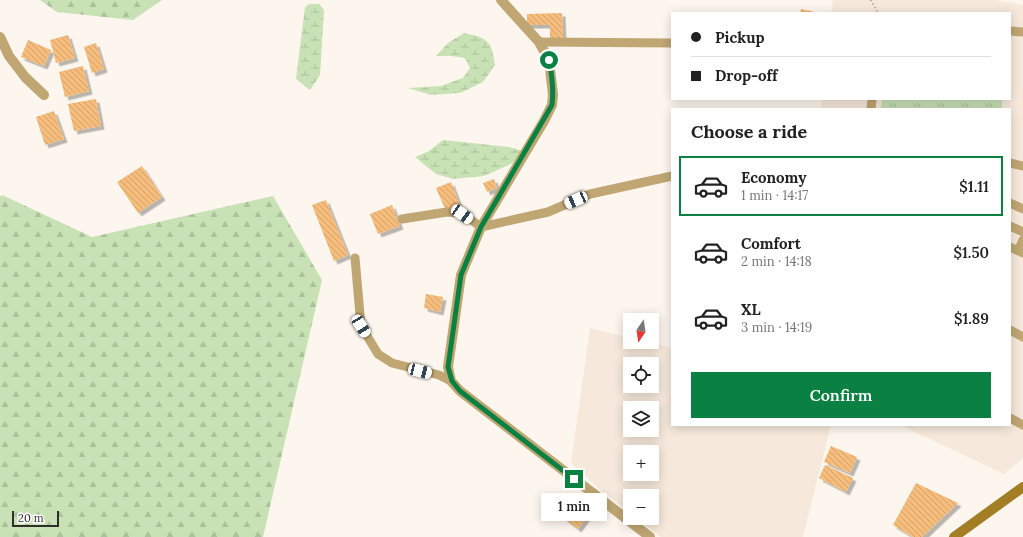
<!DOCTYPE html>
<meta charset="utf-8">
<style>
body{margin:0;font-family:Lora,serif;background:#f6f6f6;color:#222;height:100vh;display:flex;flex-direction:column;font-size:15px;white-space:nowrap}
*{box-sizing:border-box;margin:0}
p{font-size:13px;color:#767676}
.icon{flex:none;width:22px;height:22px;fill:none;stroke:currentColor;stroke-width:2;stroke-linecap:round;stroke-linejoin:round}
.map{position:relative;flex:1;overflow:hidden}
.drawer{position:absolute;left:671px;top:108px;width:340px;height:318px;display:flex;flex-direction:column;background:#fff;border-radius:0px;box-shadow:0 2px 10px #0003}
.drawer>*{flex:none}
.top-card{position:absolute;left:671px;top:12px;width:340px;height:88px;border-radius:0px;box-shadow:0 2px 10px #0003;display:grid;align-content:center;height:88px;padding:0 20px;background:#fff}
.needle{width:26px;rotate:193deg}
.fabs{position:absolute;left:623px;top:313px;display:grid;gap:8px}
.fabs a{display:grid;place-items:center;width:36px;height:36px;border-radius:0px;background:#fff;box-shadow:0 2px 10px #0003;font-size:20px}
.scale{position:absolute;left:12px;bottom:10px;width:47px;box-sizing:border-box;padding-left:4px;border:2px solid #2f2d2a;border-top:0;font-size:11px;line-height:14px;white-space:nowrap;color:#2f2d2a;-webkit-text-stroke:3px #fff;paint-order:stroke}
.end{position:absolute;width:18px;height:18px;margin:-9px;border:5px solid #0b8043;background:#fff;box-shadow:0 0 0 2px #fff}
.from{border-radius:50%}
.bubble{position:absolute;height:28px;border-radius:0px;background:#fff;box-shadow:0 2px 10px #0003;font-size:13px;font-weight:600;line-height:28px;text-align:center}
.car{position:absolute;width:12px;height:24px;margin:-12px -6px;border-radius:5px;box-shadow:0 0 3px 1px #0007;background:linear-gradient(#fff 24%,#345 0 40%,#fff 0 76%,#345 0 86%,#fff 0)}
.top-card b{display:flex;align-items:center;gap:14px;height:38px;font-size:15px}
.top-card b+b{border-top:1px solid #e0e0e0}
.top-card i{width:10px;height:10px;background:#222}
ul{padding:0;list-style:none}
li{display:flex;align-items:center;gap:12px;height:60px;margin:0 8px 6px;padding:0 12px;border:2px solid transparent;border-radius:0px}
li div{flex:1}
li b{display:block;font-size:15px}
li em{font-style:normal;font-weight:600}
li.active{border-color:#0b8043}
li>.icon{width:36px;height:36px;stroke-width:1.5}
h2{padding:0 20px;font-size:18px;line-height:48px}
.cta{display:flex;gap:8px;margin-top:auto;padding:8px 20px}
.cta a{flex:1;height:46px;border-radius:0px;background:#0b8043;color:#fff;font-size:16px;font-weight:600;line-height:46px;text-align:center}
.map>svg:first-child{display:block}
.built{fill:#f6e9db;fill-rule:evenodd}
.forest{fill:url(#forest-firs)}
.wetland{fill:url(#wetland-marsh)}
.park{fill:url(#park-tufts)}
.building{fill:url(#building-back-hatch);filter:url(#shadow)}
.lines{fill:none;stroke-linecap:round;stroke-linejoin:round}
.path{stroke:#a5a09a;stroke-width:2.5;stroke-dasharray:1 3;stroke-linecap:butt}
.service{stroke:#bfa673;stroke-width:9}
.minor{stroke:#bfa673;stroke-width:10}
.secondary{stroke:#a37e24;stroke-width:10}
.route{stroke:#0b8043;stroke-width:5}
</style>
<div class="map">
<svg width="1023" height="537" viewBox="0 0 1023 537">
<defs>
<pattern id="forest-firs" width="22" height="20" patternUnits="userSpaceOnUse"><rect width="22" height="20" fill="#c8e1b5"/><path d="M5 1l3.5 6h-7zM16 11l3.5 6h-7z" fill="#acc19c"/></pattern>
<pattern id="wetland-marsh" width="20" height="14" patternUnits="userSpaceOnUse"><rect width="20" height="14" fill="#c8e1b5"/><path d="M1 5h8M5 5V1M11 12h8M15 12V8" fill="none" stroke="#acc19c"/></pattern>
<pattern id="park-tufts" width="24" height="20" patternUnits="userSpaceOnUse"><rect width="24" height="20" fill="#c8e1b5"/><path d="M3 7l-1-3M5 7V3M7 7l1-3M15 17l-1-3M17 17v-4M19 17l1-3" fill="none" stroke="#acc19c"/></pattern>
<pattern id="building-back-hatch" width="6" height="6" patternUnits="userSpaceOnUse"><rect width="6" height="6" fill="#f5bc7b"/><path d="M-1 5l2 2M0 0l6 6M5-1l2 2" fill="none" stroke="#d2a26a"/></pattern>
<filter id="shadow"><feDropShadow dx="3.5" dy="3.5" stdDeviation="0" flood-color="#0004"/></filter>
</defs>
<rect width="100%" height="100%" fill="#fdf6ee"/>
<path class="built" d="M833 0H996L1023 5V458L1004 474 900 425H1010V109H821L822 99H1010V13H831Z
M590 328 630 338V342H648L672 348V425H831L803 537H661L636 518H652V496H630V513L597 487 571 463ZM630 364H652V386H630ZM630 408H652V430H630ZM630 452H652V474H630Z"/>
<path class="forest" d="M40 0H162L133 20 57 12Z
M2 195 92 237 273 196 322 280 263 537H0V197Z"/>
<path class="wetland" d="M310 4H319L324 10 320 75 310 90 296 79 305 7Z
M464 33C487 38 492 40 495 65L483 82 460 93 431 95 408 88 441 86 463 78 470 68 465 58 451 56H436L448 43Z
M443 140 509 147 527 152 511 164 484 176 453 179 436 174 415 157 429 151Z"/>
<path class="park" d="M882 99H1002V109H881Z"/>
<path class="building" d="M801 9 815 12V13H800Z
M562 13 563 38H550V25H527V14Z
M68 35 75 58 56 63 50 40Z
M28 40 51 50 44 66 21 57Z
M96 43 104 69 92 73 84 47Z
M83 66 89 91 65 97 59 72Z
M96 99 101 126 74 131 68 104Z
M54 111 64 139 45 145 36 117Z
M142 166 162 197 138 213 117 182Z
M494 179 497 188 487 192 483 183Z
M451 182 460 206 446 211 436 188Z
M326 200 348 255 334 261 312 205Z
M392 205 400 226 378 234 370 214Z
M426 294 443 297 440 312 424 308Z
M831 446 857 457 850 473 824 462Z
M825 465 853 478 846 492 819 478Z
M916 483 958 503 922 537H913L893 525Z
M563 495 589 514 578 529 552 509Z"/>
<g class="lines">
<path class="path" d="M871 0 878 13"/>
<path class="service" d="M1010 31 1023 32
M539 42 672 43
M871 109 872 99
M1010 163 1023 166
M1010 203 1023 209
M402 219 447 212 462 213 481 227 548 212 590 194 672 176
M1010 226 1023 232
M1010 247 1023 253
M1018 251 1023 240
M355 258 361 326 378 354 392 363 439 375 451 381
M1010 330 1023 337
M1010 418 1023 425"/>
<path class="minor" d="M501 0 539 42 549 60 553 95 552 105 544 121 481 227 461 275 448 367 451 381 460 391 650 537
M0 37 9 56 25 77 44 95"/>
<path class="secondary" d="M954 537 1023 487"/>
</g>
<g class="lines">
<path class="route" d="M549 60C552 75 554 90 552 105L481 227 461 275 448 367 452 381 460 391 574 479"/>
</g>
</svg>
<div class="fabs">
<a><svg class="needle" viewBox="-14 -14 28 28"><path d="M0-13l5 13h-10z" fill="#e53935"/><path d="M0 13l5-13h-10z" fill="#767676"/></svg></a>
<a><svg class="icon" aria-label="locate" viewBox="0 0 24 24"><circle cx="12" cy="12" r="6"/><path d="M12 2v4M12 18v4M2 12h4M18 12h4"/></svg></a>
<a><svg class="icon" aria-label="layers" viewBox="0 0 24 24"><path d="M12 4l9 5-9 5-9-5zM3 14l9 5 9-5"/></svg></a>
<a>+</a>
<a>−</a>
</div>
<div class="scale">20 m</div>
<i class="end from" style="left:549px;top:60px"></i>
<i class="end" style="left:574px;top:479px"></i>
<div class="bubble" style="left:541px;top:493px;width:66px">1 min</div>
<i class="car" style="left:576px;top:200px;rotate:247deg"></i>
<i class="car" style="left:462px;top:214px;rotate:125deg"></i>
<i class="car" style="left:361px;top:326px;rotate:148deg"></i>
<i class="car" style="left:420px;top:371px;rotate:104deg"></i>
<div class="top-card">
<b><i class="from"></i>Pickup</b>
<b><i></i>Drop-off</b>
</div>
<section class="drawer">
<h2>Choose a ride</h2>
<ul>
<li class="active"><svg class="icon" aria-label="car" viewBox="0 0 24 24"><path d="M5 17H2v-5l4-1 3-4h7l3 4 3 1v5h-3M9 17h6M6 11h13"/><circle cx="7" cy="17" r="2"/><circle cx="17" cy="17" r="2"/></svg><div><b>Economy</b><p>1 min · 14:17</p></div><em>$1.11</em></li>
<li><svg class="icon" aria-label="car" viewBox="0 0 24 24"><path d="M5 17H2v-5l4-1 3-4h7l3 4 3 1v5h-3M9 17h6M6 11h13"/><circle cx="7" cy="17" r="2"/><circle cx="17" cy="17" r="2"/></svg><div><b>Comfort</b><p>2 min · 14:18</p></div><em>$1.50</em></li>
<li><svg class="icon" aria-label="car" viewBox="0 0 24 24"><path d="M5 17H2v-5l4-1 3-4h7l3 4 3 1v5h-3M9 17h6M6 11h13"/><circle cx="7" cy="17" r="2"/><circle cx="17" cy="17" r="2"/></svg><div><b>XL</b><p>3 min · 14:19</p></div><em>$1.89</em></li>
</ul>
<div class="cta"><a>Confirm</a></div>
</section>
</div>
